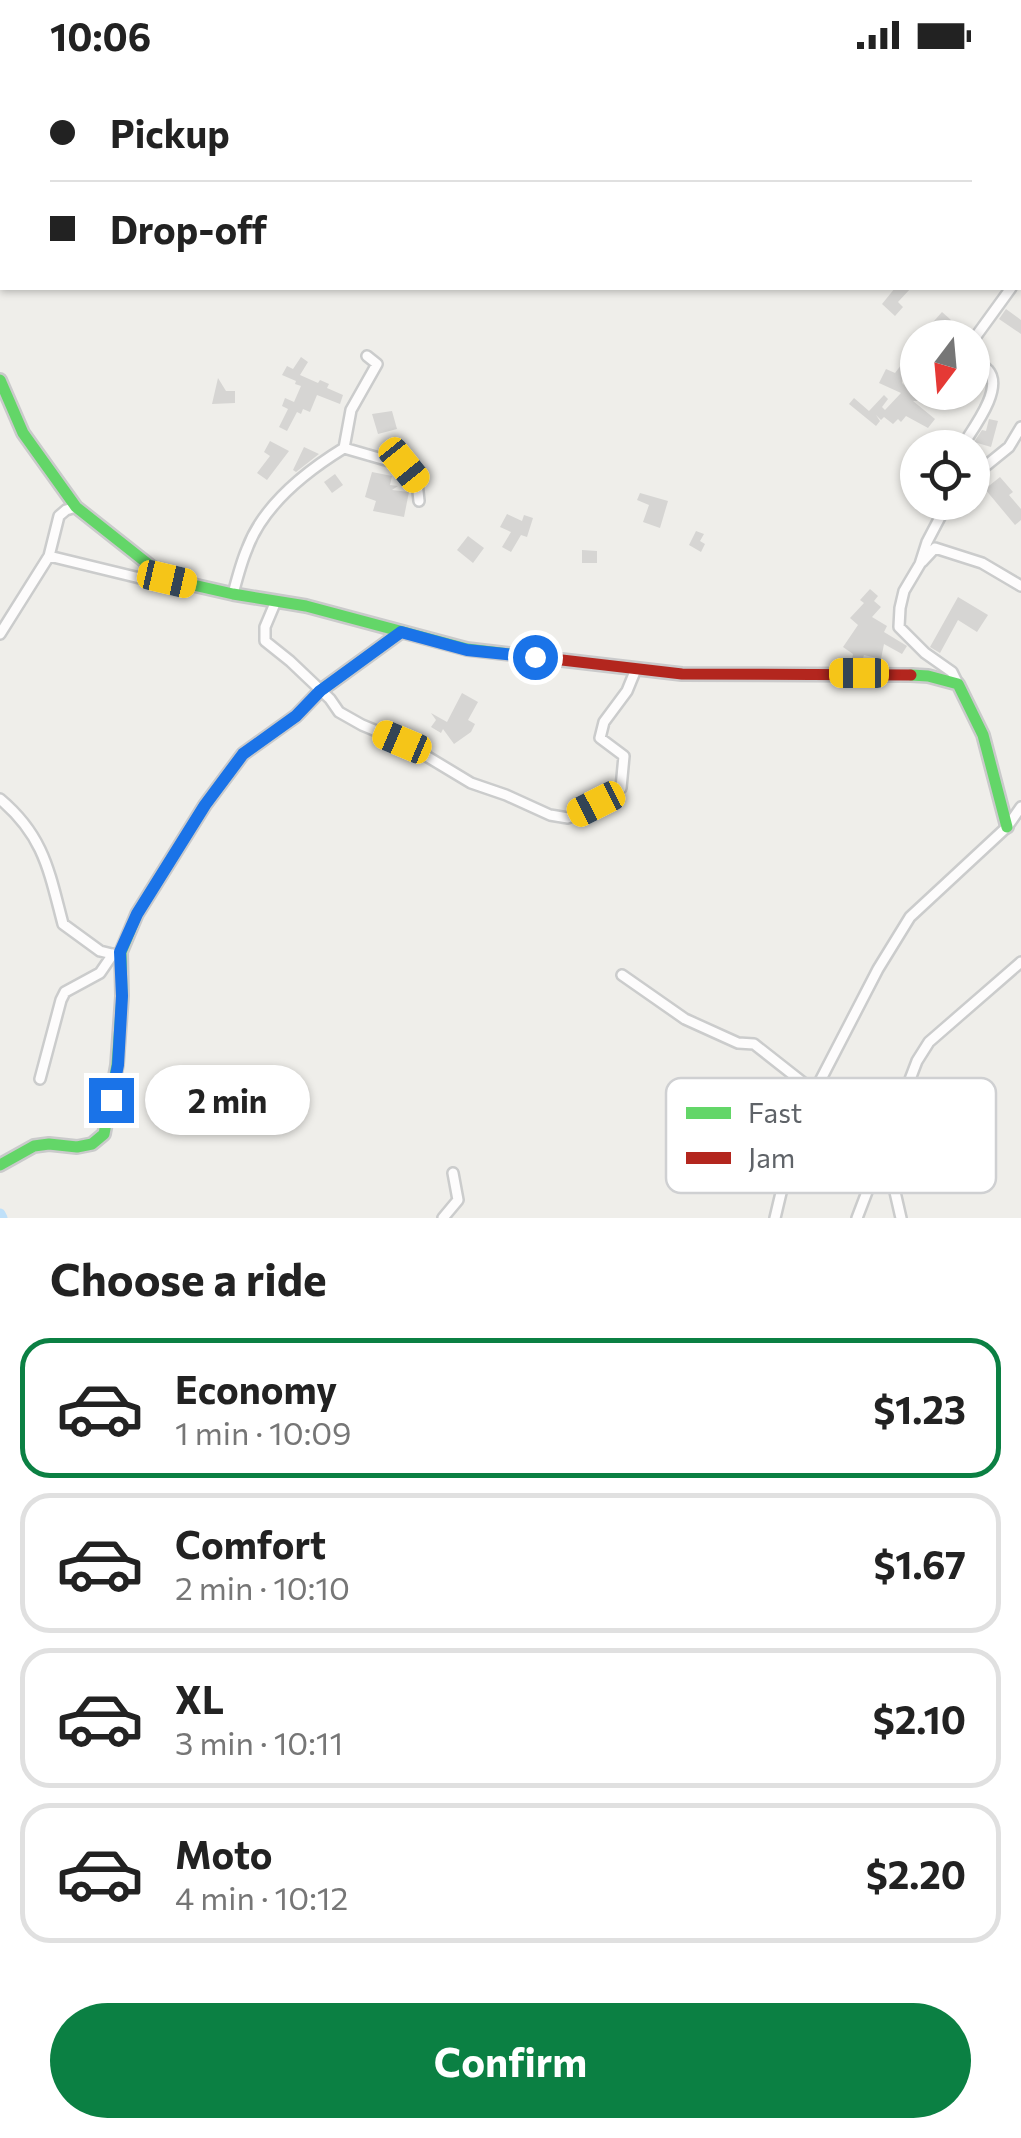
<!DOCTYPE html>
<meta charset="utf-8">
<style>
body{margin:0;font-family:Commissioner,sans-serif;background:#f6f6f6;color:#222;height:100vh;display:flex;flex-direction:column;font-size:38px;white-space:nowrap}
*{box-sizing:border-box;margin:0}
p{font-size:32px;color:#767676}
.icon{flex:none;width:55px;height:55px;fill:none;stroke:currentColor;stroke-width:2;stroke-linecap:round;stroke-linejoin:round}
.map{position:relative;height:1148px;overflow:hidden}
.panel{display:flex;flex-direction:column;background:#fff;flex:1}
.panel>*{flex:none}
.guide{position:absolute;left:0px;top:0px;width:1022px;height:220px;box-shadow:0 2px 8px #0004;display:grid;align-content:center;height:220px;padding:0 50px;background:#fff}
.needle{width:65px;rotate:196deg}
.fabs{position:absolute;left:900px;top:250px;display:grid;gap:20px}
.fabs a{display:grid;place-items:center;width:90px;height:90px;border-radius:50%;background:#fff;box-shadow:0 2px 8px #0004;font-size:50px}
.end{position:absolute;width:45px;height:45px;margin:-22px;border:12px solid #1a73e8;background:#fff;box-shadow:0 0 0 5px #fff}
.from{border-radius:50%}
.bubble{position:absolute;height:70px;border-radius:35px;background:#fff;box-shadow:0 2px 8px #0004;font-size:32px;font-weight:700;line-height:70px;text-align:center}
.car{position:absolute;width:30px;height:60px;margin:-30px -15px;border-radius:12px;box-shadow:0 0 8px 2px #0007;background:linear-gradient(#f5c518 24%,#345 0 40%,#f5c518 0 76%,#345 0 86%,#f5c518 0)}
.guide b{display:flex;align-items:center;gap:35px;height:95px;font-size:38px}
.guide b+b{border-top:2px solid #e0e0e0}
.guide i{width:25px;height:25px;background:#222}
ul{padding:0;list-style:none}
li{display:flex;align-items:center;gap:30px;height:140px;margin:0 20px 15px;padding:0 30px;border:5px solid #e0e0e0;border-radius:30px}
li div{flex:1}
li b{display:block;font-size:38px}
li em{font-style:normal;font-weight:700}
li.selected{border-color:#0b8043}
li>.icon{width:90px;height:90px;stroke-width:1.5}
h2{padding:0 50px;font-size:45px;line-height:120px}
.cta{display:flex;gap:20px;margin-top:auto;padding:20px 50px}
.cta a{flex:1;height:115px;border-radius:60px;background:#0b8043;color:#fff;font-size:40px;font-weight:700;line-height:115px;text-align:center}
.status{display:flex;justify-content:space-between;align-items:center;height:70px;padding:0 50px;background:#fff;direction:ltr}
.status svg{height:28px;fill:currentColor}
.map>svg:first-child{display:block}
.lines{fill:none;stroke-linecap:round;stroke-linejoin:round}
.canal{stroke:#bfe0f9;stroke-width:11}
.building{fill:#d6d5d3}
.street-casing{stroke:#cbcccc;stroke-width:14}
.fast-casing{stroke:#cacacb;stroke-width:16}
.jam-casing{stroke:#cacacb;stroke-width:16}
.street{stroke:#fdfcfc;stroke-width:9}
.fast{stroke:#63d668;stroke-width:11}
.jam{stroke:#b3261e;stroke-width:11}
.route{stroke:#1a73e8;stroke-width:12}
.key{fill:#fff;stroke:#cfd0d2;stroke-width:2.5}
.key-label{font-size:28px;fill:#5f6368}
</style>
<div class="status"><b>10:06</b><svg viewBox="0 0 49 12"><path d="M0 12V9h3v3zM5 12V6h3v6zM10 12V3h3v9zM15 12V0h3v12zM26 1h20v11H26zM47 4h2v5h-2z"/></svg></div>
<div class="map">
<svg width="1021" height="1148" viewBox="0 0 1021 1148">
<rect width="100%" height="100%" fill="#efeeea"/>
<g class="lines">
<path class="canal" d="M393 0V2
M15 2 16 0
M54 2 56 0
M748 2 755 0
M0 29 2 24
M0 1144 2 1148"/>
</g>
<path class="building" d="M895 218H911L898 232 903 237 895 246 882 234Z
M1006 239 1021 250V264L999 249Z
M942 242 951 250 944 258 935 268H919Z
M911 282 917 287 902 307V313L921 331H913L935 349 928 358 906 346 901 352 898 349 893 354 884 347 881 350 876 345 880 351 876 356 849 334 854 328 869 341 884 325 888 329 882 337 885 340 901 323 879 313 886 299 895 303Z
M301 287 308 292 300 305 318 313 320 310 329 314 327 318 343 325 340 334 317 325 310 342 303 339 301 344 297 342 287 361 279 357 288 339 282 336 285 328 294 332 301 316 295 314 296 311 282 305 287 296 293 299Z
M218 308 226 321H235V333L212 334Z
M392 341 397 359 378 364 372 344Z
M989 349 998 351 991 377 974 372 982 360 986 361Z
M270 371 289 381 267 410 257 403 270 386 264 382Z
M304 377 319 384 296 402 293 400Z
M372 402 392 406 390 415 398 416 392 420 409 422 404 447 373 441 376 431 365 427Z
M335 404 343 415 332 423 324 412Z
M1000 407 1013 422 1009 425 1021 439V450L1015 455 985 419Z
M640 423 668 431 660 458 643 452 649 435 637 430Z
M507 444 522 451 524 445 533 448 527 467 521 465 511 482 502 477 511 462 500 457Z
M696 461 704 464 700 471 705 474 701 482 689 475Z
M468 466 484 478 473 493 457 480Z
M582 480 597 481V493H582Z
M870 519 878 526 874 531 881 537 872 547 887 556 884 562 907 576 902 584 884 574 881 589 864 585 862 592 852 589 853 584 843 577 858 555 850 548 864 533 860 530Z
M958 527 988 545 977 562 958 550 940 583 930 577Z
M462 623 478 632 468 650 475 654 471 662 454 674 443 659 441 663 431 657 436 650 431 643 447 652Z"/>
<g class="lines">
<defs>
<path id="street" d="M43 2 44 0
M0 104 2 98
M1020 203 1021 202
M344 378 403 395 417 412 419 431
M961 378C971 361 1005 319 988 300 984 295 978 294 973 291L974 269 1011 218
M972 407 1009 377 1021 357
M948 432 927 472 920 494 904 521 900 538 899 557 925 583 952 602 958 614
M49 486 152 511 167 509
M922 492 935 478 982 493 1021 516
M233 524C237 509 241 493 247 479 263 435 305 402 344 378L351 340 377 294 367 286
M276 531 265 557V571L290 591 330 629 339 642 362 655 403 672 471 713 506 725 550 745 568 748 596 735 621 718 624 686 600 668 604 652 627 621 636 599
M0 564 49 486 59 446 66 440 76 437
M0 729C44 766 49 801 63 854L100 881 112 884
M622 905 685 949 738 973 754 974 815 1022 827 1035 881 1084 892 1109 901 1148
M40 1009 61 930 65 922 100 903 113 884
M443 1148 458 1130 453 1103
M775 1148 791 1081 804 1042 878 899 910 847 1007 757 1021 737
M857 1148 917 991 929 972 1021 892"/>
<path id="fast" d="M0 310 23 363 76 437 167 509 233 524 306 536 467 579 519 585
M911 605 928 606 958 614 983 665 1007 757
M0 1095 34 1076 49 1074 77 1077 92 1074 104 1064 117 995 122 926 121 882 137 844 205 735 243 684 296 646 320 621 401 562"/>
<path id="jam" d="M519 585 682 604 911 605"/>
</defs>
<use href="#street" class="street-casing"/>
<use href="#fast" class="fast-casing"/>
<use href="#jam" class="jam-casing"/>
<use href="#street" class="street"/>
<use href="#fast" class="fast"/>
<use href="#jam" class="jam"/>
</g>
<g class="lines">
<path class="route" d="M111 1030 118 995 122 926 120 882 137 844 205 735 243 684 296 646 320 621 401 562 467 580 535 587"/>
</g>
<rect x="666" y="1008" width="330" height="115" rx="15" class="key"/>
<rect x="686" y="1037" width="45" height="12" fill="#63d668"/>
<rect x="686" y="1082" width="45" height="12" fill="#b3261e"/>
<g class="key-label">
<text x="748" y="1053">Fast</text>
<text x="748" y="1098">Jam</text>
</g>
</svg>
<div class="fabs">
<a><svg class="needle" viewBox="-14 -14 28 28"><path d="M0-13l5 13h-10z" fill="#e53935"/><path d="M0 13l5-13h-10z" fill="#767676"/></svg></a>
<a><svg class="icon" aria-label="locate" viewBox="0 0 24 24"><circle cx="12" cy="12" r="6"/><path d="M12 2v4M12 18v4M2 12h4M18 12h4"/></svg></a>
</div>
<i class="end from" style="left:535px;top:587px"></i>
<i class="end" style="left:111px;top:1030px"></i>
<div class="bubble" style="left:145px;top:995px;width:165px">2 min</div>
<i class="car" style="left:404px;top:395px;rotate:141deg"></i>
<i class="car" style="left:167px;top:509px;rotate:103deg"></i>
<i class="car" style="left:859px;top:603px;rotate:270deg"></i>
<i class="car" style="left:402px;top:672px;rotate:293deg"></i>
<i class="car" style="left:596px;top:734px;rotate:243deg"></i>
<div class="guide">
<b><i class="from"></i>Pickup</b>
<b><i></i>Drop-off</b>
</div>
</div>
<section class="panel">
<h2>Choose a ride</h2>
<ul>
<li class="selected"><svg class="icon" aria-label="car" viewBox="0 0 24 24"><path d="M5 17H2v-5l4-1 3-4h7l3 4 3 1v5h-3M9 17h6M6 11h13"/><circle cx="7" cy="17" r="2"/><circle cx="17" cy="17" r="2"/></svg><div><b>Economy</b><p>1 min · 10:09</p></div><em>$1.23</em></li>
<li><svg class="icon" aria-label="car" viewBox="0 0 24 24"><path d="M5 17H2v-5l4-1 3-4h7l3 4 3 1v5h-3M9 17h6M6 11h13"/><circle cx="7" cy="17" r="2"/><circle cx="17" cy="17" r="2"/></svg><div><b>Comfort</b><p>2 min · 10:10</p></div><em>$1.67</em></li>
<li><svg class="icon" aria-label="car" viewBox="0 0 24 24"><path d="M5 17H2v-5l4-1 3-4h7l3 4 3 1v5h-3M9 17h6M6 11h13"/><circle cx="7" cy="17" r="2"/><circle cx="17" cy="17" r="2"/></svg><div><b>XL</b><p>3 min · 10:11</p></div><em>$2.10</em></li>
<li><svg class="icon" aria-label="car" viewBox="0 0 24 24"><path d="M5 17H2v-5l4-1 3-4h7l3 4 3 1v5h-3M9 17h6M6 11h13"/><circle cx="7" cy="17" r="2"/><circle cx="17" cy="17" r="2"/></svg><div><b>Moto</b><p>4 min · 10:12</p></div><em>$2.20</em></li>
</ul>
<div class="cta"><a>Confirm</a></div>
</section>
